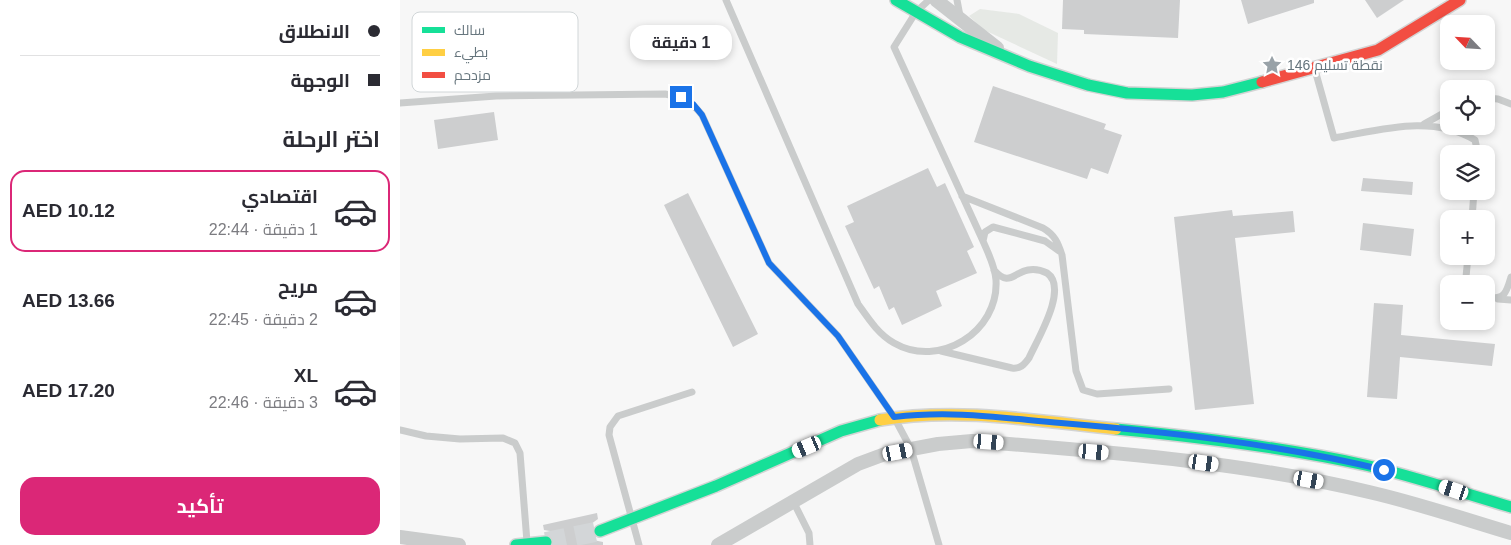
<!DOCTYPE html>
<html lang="ar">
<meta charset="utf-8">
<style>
body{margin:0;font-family:Arial,Cairo,sans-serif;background:#f2f2f3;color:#2b2b33;direction:rtl;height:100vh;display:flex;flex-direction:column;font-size:19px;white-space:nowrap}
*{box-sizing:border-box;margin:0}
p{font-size:16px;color:#7c7c81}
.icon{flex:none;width:28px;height:28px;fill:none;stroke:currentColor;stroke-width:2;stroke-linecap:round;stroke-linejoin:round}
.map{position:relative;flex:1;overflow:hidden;direction:ltr}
.panel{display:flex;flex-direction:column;background:#fff;width:400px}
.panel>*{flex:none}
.hud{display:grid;align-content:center;height:110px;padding:0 20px;background:#fff}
.needle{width:32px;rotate:295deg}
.controls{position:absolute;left:1040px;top:15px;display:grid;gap:10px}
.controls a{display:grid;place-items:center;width:55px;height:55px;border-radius:10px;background:#fff;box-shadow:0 2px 8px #0003;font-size:25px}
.end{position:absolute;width:22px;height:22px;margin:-11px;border:6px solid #1a73e8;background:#fff;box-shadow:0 0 0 2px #fff}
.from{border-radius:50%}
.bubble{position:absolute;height:35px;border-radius:15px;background:#fff;box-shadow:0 2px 8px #0003;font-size:16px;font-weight:700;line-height:35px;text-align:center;direction:rtl}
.car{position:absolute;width:15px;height:30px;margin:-15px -8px;border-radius:6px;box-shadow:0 0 4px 1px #0007;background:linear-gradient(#fff 24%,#345 0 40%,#fff 0 76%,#345 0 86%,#fff 0)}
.hud b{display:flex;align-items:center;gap:18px;height:48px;font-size:19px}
.hud b+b{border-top:1px solid #e1e1e2}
.hud i{width:12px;height:12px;background:#2b2b33}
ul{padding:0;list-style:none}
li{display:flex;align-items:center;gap:15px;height:82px;margin:0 10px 8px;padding:0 10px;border:2px solid transparent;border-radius:15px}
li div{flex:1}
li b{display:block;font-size:19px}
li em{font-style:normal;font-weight:700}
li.active{border-color:#db2777}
li>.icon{width:45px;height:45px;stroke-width:1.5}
h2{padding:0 20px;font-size:22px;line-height:60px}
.action{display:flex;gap:10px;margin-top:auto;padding:10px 20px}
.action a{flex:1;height:58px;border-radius:15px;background:#db2777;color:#fff;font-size:20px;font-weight:700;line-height:58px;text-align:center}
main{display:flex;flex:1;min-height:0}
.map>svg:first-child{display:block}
.green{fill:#e6e9e5}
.building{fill:#cdcecf}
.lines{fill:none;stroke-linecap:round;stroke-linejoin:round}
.secondary-tunnel{stroke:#d3d6d8;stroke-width:20;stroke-dasharray:20 10;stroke-linecap:butt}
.fast-casing{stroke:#d3d4d4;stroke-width:14}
.slow-casing{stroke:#d3d4d4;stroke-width:14}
.jam-casing{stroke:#d3d4d4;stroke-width:14}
.lane{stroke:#cacccc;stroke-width:7}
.street{stroke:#cacccc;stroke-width:14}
.fast{stroke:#16e098;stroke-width:11}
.slow{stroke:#ffcf43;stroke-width:11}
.jam{stroke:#f24e42;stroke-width:11}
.route{stroke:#1a73e8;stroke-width:6}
.labels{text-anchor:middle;stroke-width:5;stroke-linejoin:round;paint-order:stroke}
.poi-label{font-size:14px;fill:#66757d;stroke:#fff;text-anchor:start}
.key{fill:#fff;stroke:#d1d6d8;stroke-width:1}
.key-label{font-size:14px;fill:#66757d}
</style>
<main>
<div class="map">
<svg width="1111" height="545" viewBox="0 0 1111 545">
<rect width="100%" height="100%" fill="#f7f7f7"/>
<path class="green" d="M580 9 619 14 658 33 657 64 584 30 569 16Z"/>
<path class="building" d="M663 0H780L778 38 684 34V30L662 29Z
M841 0H914V3L848 24Z
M965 0H1004L977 18Z
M593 86 706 124 704 129 722 135 708 174 691 168 687 179 574 142Z
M94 112 98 140 38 149 34 120Z
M528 168 537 187 545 183 574 247 567 251 577 273 536 291 542 306 502 325 494 307 489 310 479 286 474 289 445 226 454 222 447 206Z
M963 178 1013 182 1012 195 961 191Z
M288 193 358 334 333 347 264 205Z
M832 210 833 216 893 211 895 232 835 238 854 404 795 410 774 217Z
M963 223 1014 229 1011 256 960 250Z
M974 303 1003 305 1001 335 1095 344 1092 366 1000 357 997 399 967 397Z
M197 513 198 519 191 524 189 535 193 540 203 542V545H157L155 535 150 531 144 530 143 525Z"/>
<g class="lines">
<path class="secondary-tunnel" d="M146 542 200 531"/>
<defs>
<path id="fast" d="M496 0 560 37 629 66 688 85 727 93 792 95 823 92 862 82
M716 429C799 437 883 447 965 465 1014 476 1062 493 1111 507
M200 531 316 486 441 431 480 420
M116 545 146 542"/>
<path id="slow" d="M480 420C558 407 638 421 716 429"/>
<path id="jam" d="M862 82 978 50 1060 0"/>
</defs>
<use href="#fast" class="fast-casing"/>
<use href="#slow" class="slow-casing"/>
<use href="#jam" class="jam-casing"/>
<path class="lane" d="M326 0 458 304C468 318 478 334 494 343 539 369 599 332 596 280 595 266 588 253 583 241L494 47 516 12 529 0
M557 0 560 16
M915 70 934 138C981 130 1031 114 1075 140L1078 154
M1086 98 1098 99 1111 104
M0 103 96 96 265 94C282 97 291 101 302 115L369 263 438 336 494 417 511 449 539 545
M1024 124 1049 110
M562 196 643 228C655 235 658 243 662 255L676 371 683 390 697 394 769 389
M1072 219 1074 191
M583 241 585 232 593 227 645 241 659 251
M1068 256 1066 277 1068 284
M1086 298C1105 299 1106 294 1111 277
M1098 299 1111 300
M541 351 612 368C620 369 624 365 629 358 637 340 669 288 647 273 641 270 634 269 628 270 613 273 609 287 594 270
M0 430 26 436 60 439 103 438 115 443 120 453 127 542
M393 501 409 533 410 545
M239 545 209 435 210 427 218 416 292 392"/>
<path class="street" d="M536 0 597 48
M0 537 59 545
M318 545 458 464 485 454 538 444 572 441C705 452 839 461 969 492 1017 503 1064 519 1111 533"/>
<use href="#fast" class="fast"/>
<use href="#slow" class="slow"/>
<use href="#jam" class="jam"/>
</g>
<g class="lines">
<path class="route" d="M281 97 293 104 302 115 369 263 438 336 494 417C553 410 603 418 661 423 769 432 878 444 984 470"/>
</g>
<defs>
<symbol id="sight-bare" viewBox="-9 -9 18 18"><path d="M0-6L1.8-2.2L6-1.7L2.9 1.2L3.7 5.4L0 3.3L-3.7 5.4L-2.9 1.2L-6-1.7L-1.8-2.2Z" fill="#99a2a8" stroke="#fff" stroke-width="2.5" paint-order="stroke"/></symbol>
</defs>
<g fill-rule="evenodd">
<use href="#sight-bare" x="858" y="51" width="28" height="28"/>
</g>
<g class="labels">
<g class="poi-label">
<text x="887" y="70">نقطة تسليم 146</text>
</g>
</g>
<rect x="12" y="12" width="166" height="80" rx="8" class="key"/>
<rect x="22" y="27" width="23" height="6" fill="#16e098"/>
<rect x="22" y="49" width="23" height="7" fill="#ffcf43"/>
<rect x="22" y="72" width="23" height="6" fill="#f24e42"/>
<g class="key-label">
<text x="54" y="35">سالك</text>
<text x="54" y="57">بطيء</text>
<text x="54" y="80">مزدحم</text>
</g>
</svg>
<div class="controls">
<a><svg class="needle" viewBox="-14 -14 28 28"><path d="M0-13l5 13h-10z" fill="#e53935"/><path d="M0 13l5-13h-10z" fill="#7c7c81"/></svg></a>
<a><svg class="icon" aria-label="locate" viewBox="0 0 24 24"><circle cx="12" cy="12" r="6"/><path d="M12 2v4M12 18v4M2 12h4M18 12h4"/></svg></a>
<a><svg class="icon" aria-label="layers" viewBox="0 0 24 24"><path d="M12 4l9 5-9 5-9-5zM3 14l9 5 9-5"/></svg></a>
<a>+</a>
<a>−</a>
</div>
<i class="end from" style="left:984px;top:470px"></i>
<i class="end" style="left:281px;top:97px"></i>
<div class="bubble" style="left:230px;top:25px;width:102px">1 دقيقة</div>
<i class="car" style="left:589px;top:442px;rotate:94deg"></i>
<i class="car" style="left:407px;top:447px;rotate:247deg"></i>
<i class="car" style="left:498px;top:452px;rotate:79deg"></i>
<i class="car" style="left:694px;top:452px;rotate:95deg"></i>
<i class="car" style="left:804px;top:463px;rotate:98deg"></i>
<i class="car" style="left:909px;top:480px;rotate:100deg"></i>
<i class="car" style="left:1054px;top:490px;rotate:288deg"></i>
</div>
<section class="panel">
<div class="hud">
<b><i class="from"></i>الانطلاق</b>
<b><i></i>الوجهة</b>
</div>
<h2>اختر الرحلة</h2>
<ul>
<li class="active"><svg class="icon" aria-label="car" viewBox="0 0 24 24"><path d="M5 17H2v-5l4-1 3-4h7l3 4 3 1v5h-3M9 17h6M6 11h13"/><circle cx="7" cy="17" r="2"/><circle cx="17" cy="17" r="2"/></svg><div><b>اقتصادي</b><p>1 دقيقة · 22:44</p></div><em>AED 10.12</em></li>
<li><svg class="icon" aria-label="car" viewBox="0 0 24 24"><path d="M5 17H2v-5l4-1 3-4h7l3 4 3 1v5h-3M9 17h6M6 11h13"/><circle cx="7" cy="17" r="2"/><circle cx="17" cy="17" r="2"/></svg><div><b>مريح</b><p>2 دقيقة · 22:45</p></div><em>AED 13.66</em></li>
<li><svg class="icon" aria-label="car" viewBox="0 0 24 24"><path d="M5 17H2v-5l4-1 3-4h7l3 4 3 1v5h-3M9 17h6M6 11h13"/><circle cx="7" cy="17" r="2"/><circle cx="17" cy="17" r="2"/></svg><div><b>XL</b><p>3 دقيقة · 22:46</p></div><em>AED 17.20</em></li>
</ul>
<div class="action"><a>تأكيد</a></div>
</section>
</main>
